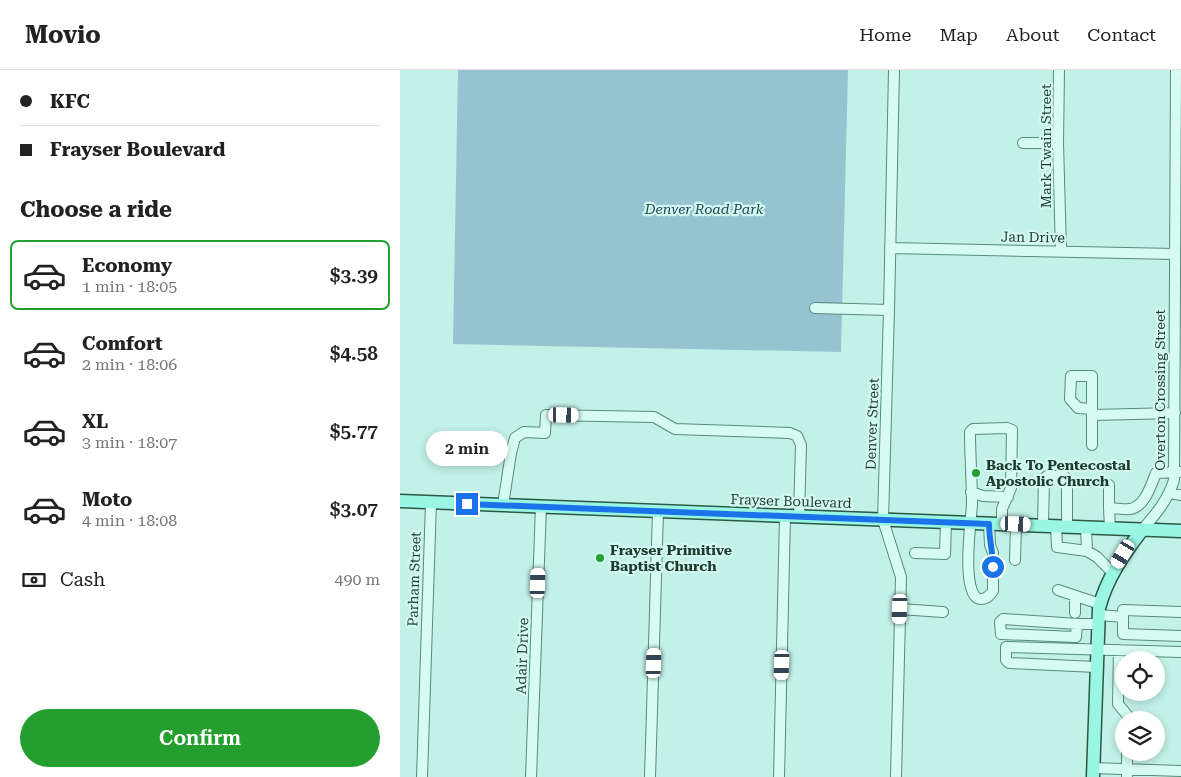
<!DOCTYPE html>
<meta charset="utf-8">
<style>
body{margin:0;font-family:"Roboto Serif",serif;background:#f2f2f2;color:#222;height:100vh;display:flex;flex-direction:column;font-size:19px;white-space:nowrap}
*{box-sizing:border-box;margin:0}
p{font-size:16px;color:#767676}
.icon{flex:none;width:28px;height:28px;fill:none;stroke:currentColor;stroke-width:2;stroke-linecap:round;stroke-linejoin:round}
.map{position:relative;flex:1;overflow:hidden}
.panel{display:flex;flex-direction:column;background:#fff;width:400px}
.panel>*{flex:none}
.banner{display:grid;align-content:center;height:110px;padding:0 20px;background:#fff}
.buttons{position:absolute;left:715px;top:581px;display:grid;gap:10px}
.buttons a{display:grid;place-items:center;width:50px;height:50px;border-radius:50%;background:#fff;box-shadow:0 2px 8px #0003;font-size:25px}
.end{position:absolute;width:22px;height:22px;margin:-11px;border:6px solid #1a73e8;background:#fff;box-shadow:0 0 0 2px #fff}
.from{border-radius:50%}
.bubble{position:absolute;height:35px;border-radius:18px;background:#fff;box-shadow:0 2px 8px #0003;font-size:16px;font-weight:600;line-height:35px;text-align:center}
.car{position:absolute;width:15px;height:30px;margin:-15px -8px;border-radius:6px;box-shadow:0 0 4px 1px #0007;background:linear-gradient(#fff 24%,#345 0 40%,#fff 0 76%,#345 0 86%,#fff 0)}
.banner b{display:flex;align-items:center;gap:18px;height:48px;font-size:19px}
.banner b+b{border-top:1px solid #e0e0e0}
.banner i{width:12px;height:12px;background:#222}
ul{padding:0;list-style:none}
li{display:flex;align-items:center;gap:15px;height:70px;margin:0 10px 8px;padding:0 10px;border:2px solid transparent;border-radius:8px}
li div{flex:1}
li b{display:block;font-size:19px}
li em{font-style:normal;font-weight:600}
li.selected{border-color:#249f2f}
li>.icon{width:45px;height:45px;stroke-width:1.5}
h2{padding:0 20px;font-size:22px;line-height:60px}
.pay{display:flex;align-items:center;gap:12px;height:55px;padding:0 20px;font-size:19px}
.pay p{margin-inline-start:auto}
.primary-button{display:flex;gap:10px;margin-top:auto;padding:10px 20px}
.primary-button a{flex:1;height:58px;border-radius:30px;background:#249f2f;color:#fff;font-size:20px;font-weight:600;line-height:58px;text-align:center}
header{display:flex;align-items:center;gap:30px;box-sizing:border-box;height:70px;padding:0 25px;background:#fff;border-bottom:1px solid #e0e0e0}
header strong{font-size:24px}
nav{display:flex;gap:28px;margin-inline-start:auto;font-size:18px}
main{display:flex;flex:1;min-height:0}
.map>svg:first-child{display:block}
.park{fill:#95c3d0}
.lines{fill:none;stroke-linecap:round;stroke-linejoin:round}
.minor-casing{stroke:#588c78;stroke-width:12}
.major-casing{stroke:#2c5946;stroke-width:15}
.minor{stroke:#d6fbf3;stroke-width:10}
.major{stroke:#98f6e2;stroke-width:12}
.route{stroke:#1a73e8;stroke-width:6}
.poi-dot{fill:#249f2f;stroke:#d2f8f0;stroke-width:2}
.labels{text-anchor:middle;stroke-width:4.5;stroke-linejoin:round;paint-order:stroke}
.street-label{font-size:14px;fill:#1d3b2e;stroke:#d2f8f0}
.park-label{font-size:14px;font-style:italic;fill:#224658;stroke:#d2f8f0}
.poi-label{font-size:14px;font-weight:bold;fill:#1d3b2e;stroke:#d2f8f0;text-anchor:start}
</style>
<header>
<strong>Movio</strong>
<nav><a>Home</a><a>Map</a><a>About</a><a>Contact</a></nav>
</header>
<main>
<section class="panel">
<div class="banner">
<b><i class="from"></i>KFC</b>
<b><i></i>Frayser Boulevard</b>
</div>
<h2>Choose a ride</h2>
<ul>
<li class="selected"><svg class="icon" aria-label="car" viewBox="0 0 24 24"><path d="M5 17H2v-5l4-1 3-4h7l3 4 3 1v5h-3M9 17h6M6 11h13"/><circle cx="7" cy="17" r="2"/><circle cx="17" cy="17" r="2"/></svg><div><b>Economy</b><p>1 min · 18:05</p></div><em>$3.39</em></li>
<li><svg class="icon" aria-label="car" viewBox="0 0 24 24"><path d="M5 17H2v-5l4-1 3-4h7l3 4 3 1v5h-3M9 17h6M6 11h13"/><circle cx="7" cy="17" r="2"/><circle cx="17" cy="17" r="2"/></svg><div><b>Comfort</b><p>2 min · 18:06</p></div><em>$4.58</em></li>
<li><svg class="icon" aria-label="car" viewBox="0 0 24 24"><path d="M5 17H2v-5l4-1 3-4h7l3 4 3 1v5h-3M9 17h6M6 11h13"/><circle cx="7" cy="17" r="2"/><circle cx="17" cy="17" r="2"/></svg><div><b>XL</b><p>3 min · 18:07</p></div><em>$5.77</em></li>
<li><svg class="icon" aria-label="car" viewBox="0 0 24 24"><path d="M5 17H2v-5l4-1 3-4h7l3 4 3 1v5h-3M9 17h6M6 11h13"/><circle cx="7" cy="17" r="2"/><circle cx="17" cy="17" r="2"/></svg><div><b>Moto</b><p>4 min · 18:08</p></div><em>$3.07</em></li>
</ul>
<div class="pay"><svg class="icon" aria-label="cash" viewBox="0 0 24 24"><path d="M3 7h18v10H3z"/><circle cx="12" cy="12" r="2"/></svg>Cash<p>490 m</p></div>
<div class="primary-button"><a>Confirm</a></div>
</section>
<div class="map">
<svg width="781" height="707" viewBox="0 0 781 707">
<rect width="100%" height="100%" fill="#c2f1e7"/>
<path class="park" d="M58 0H448L441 282 53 274Z"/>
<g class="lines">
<defs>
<path id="minor" d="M494 0 489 240 483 450 501 507 496 707
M659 0 658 73 661 181
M623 73H658
M490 178 775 184
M415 238 489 240
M692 345 775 343
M692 375C692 352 692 329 692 306H671L670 329 678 338 692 339
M709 415V438
M571 422 583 426 608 427
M770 423 781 425
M103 435 111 383 115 368 124 362 145 363 146 345 254 347 275 359 390 363 397 366 401 375 399 447
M589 454 590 475 593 483V521C590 525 587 529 581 529 560 529 571 450 572 435 572 411 570 386 570 362L573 359 607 358 612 360 611 418 602 439V454
M643 455 644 409 647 406H664L667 409V456
M656 456 657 477 687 481 697 487 712 502
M686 457 687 481
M710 458 709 438C716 438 724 440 730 439 745 437 751 415 756 403L780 402
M742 460C756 444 768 430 774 410L776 0
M515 483 545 484 546 452
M615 490 616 455
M658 520 700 534
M500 539 543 542
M781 542 723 540V564L781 566
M675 543V526
M699 545 723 547
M677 554 676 567 601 564 600 552 603 549 677 554H698
M719 580 718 634 728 646V650
M696 597 609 593 606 590V577L781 582
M693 698 781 701
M22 707 31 432
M131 707 141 436
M250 707 258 441
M379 707 385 446
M727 707V682"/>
<path id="major" d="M0 431 781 461
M693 707 699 538C707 508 723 485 742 460"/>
</defs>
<use href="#minor" class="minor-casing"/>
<use href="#major" class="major-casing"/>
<use href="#minor" class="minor"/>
<use href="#major" class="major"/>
</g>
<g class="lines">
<path class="route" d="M67 434 589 454C589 469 593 482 593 497"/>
</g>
<g class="poi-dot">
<circle cx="576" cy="403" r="5"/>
<circle cx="200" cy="488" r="5"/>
</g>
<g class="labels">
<g class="street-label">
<text transform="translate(646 76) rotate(-90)" y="5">Mark Twain Street</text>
<text transform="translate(633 167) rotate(1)" y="5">Jan Drive</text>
<text transform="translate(760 320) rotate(-90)" y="5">Overton Crossing Street</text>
<text transform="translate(472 354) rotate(-88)" y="5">Denver Street</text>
<text transform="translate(391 431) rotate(2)" y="5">Frayser Boulevard</text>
<text transform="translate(14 509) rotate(-88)" y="5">Parham Street</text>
<text transform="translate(122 586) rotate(-88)" y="5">Adair Drive</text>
</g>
<g class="park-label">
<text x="304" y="144">Denver Road Park</text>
</g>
<g class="poi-label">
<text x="586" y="400">Back To Pentecostal<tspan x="586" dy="16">Apostolic Church</tspan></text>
<text x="210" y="485">Frayser Primitive<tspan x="210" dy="16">Baptist Church</tspan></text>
</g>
</g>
</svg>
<div class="buttons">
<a><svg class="icon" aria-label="locate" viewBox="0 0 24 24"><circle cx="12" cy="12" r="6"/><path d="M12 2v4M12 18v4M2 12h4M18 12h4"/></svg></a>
<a><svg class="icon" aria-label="layers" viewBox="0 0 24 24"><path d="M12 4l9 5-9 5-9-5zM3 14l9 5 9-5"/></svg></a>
</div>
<i class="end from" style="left:593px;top:497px"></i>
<i class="end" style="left:67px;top:434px"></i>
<div class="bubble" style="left:26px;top:361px;width:82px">2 min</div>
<i class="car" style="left:164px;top:345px;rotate:91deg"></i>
<i class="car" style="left:616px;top:454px;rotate:92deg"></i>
<i class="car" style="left:723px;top:484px;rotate:211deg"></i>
<i class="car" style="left:138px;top:513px;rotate:2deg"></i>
<i class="car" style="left:500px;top:539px;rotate:182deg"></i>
<i class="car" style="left:254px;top:593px;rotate:2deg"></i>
<i class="car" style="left:382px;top:595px;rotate:182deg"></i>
</div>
</main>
